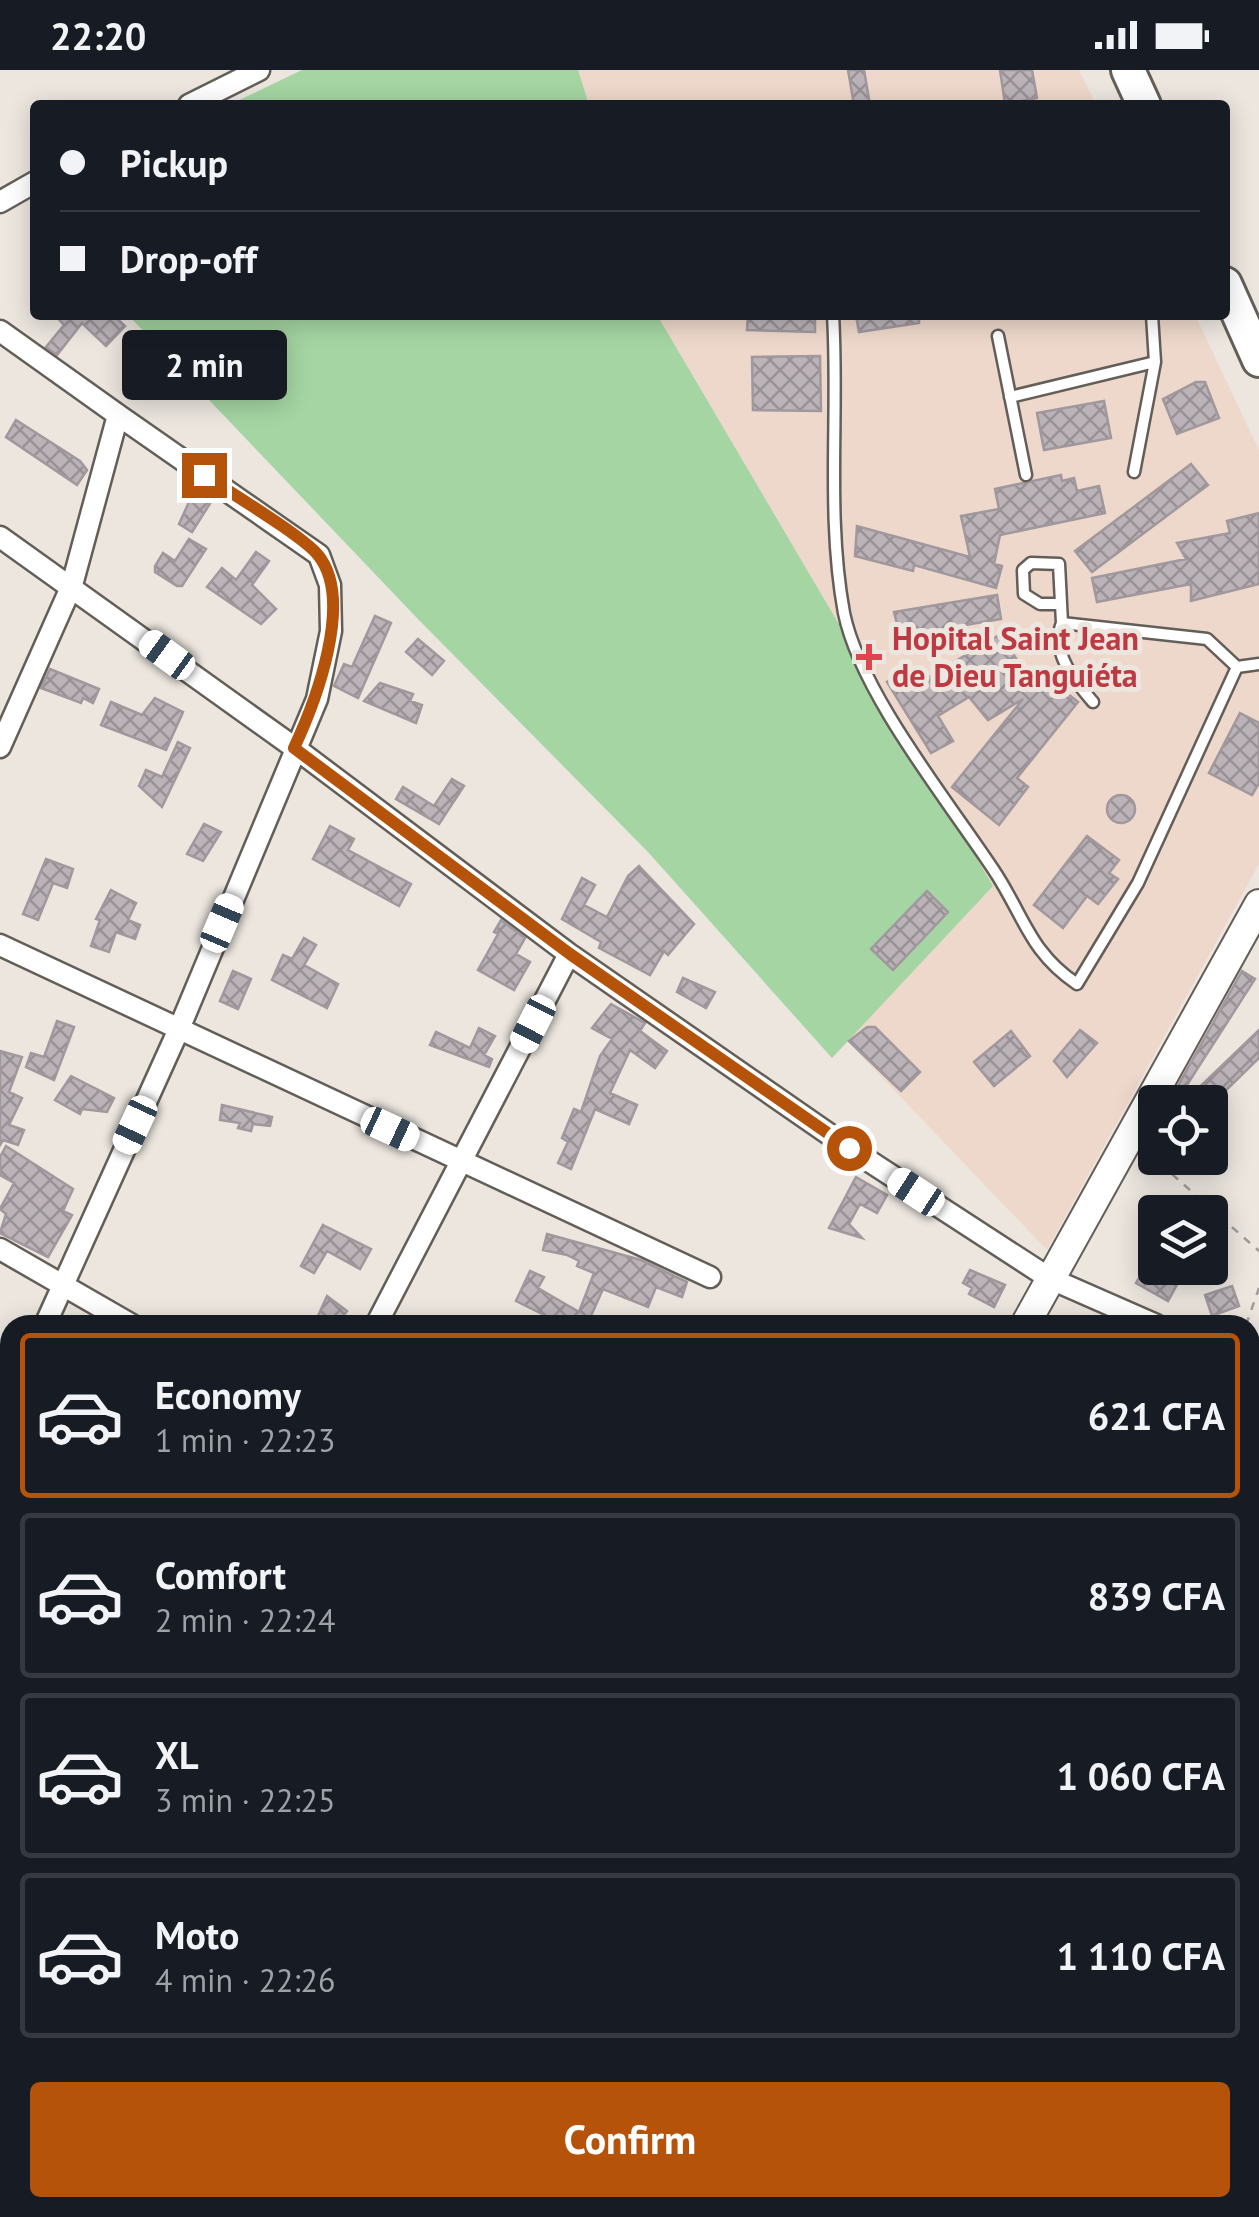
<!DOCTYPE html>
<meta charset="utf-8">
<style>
body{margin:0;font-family:"PT Sans",sans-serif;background:#242831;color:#f1f3f6;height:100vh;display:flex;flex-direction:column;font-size:38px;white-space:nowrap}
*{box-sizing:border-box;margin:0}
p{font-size:32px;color:#9ea1a6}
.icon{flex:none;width:55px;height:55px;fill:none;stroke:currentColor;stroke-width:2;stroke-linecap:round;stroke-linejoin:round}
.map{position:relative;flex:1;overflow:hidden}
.side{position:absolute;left:0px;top:1245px;width:1260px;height:902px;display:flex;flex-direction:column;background:#171b24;border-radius:30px 30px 0 0;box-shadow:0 5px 25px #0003}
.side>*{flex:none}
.banner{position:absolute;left:30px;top:30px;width:1200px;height:220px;border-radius:10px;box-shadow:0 5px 25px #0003;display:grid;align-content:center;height:220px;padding:0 30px;background:#171b24}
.fabs{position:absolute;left:1138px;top:1015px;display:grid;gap:20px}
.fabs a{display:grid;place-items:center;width:90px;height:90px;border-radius:10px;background:#171b24;box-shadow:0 5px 25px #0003;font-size:50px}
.end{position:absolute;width:45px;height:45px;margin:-22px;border:12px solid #b45309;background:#fff;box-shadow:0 0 0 5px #fff}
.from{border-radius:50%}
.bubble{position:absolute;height:70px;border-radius:10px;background:#171b24;box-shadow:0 5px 25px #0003;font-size:32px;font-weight:700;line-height:70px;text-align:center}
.car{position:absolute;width:30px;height:60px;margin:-30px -15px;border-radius:12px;box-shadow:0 0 8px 2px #0007;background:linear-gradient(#fff 24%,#345 0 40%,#fff 0 76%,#345 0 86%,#fff 0)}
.banner b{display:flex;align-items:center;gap:35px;height:95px;font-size:38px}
.banner b+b{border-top:2px solid #363941}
.banner i{width:25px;height:25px;background:#f1f3f6}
ul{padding:18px 0 0;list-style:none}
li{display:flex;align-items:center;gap:30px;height:165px;margin:0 20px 15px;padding:0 10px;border:5px solid #363941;border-radius:10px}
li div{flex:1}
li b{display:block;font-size:38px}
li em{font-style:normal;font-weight:700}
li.on{border-color:#b45309}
li>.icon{width:90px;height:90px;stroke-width:1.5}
.action{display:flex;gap:20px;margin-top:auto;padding:20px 30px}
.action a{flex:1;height:115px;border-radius:10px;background:#b45309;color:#fff;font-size:40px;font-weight:700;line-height:115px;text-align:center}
.status{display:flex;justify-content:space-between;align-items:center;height:70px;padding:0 50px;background:#171b24;direction:ltr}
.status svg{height:28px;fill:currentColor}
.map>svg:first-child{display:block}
.medical{fill:#eed8cb}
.green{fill:#a5d5a3}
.building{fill:url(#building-cross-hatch);stroke:#a0989d;stroke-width:2.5}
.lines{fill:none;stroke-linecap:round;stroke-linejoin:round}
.service-casing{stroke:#635e58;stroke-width:15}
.minor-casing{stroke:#635e58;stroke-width:25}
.secondary-casing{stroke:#635e58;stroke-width:32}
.trunk-casing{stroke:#635e58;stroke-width:38}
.path{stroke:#9f9b96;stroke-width:2.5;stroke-dasharray:8 8;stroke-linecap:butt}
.service{stroke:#fff;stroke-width:10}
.minor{stroke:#fff;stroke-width:20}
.secondary{stroke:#fff;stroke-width:28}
.trunk{stroke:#fff;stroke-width:32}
.route{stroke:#b45309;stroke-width:12}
.health-dot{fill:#e0444e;stroke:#ece6df;stroke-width:4}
.labels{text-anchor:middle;stroke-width:10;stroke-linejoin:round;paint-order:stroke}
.health-label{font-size:32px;font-weight:bold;fill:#be3a42;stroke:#ece6df;text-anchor:start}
</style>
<div class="status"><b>22:20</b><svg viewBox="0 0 49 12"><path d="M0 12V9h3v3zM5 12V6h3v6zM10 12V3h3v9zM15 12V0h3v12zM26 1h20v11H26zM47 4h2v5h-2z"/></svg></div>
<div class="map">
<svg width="1259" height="2147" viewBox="0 0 1259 2147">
<defs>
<pattern id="building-cross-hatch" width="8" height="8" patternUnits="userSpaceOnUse" patternTransform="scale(2.5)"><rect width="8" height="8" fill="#bbb3b8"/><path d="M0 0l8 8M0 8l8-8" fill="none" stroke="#989296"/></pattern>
</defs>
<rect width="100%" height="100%" fill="#ece6df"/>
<path class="medical" d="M353 0H1079L1096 35H278Z
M152 245H1195L1259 380V794L1047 1180Z"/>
<path class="green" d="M302 0H578L589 35H229Z
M128 245H657L993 816 832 988 648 782 416 547Z"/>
<path class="building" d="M848 0H864L870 35H854Z
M1000 0H1032L1037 28 1005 34Z
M55 245H113L125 256 106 276 82 253 57 285 46 277 64 255Z
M748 245H815V262L747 260Z
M856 245H919V253L859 262Z
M820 286 821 341 753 340 752 287Z
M1196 312H1205L1219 348 1177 364 1163 329Z
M1104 331 1111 368 1044 380 1037 343Z
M16 350 80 391 87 400 77 415 6 367Z
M1191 394 1208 415 1092 502 1075 481Z
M1061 405 1062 411 1074 408 1077 421 1099 416 1105 443 1000 465 994 494 1002 496 996 518 914 495 913 501 855 486 857 456 970 487 961 446 999 439 995 419Z
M194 421 211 432 192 462 179 454Z
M1259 443V514L1191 531V514L1097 532 1092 508 1186 489 1177 473 1230 463 1227 451Z
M189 469 206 479 182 516H177L155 502V496L163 483 175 491Z
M256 482 269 491 252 515 276 539 261 554 207 517 222 498 236 510Z
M997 525 1001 549 900 566 894 542Z
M375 546 391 553 358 628 334 616 344 594 352 597Z
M1001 564 1033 616 1043 604 1078 632 1017 708 1028 717 999 755 952 717 1023 629 988 650 969 627 938 646 953 671 931 683 887 612 910 598 919 613Z
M418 569 444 591 432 605 406 582Z
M50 599 99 619 93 633 83 628 81 633 41 618Z
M380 613 413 624 410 631 422 635 416 653 364 631Z
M155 628 183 642 166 680 101 655 111 632 142 645Z
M1240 643 1259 653V713L1252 725 1209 703Z
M178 672 190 678 162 737 139 716 146 700 162 707Z
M452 709 464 716 439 754 396 729 403 717 434 736Z
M1107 739a14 14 0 1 1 28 0a14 14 0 1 1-28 0Z
M204 754 221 762 203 791 187 784Z
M330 756 354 769 348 780 411 814 399 836 313 789Z
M1087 766 1119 790 1109 803 1118 809 1098 834 1087 826 1063 858 1034 835Z
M46 789 73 799 67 818 53 813 38 850 23 844Z
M639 796 694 854 668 885 664 881 650 905 599 878 601 872 562 849 582 808 595 815 584 835 607 847 628 806Z
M111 820 136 833 128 850 140 855 135 869 116 862 109 882 91 876 100 850 96 849Z
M927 821 948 842 893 900 871 879Z
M501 850 525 868 516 884 530 892 514 920 478 900 498 864 494 862Z
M304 868 316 875 304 895 338 914 327 938 272 910 283 885 292 889Z
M233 901 251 909 238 939 220 931Z
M1242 901 1255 909 1176 1032H1169Z
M683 908 715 922 706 938 677 922Z
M611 934 645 953 640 961 667 981 655 998 630 980 610 1023 637 1035 629 1054 595 1039 571 1099 558 1093 568 1072 562 1068 574 1039 581 1042 600 986 612 969 592 958Z
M57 951 74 957 54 1010 26 997 31 983 44 987Z
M867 957H875L920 1002 901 1021 849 971Z
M479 958 495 966 484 985 492 989 489 997 430 975 436 962 470 978Z
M1080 960 1097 973 1067 1007 1054 991Z
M1259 960V988L1214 1032H1184Z
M1011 961 1030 986 994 1016 974 992Z
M0 981 22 987 9 1022 22 1028 9 1055 24 1060 18 1075 3 1070 0 1075Z
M71 1006 114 1028 107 1042 82 1039 80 1044 55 1030Z
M222 1035 272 1047 270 1056 253 1054 251 1061 238 1058 240 1053 220 1050Z
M6 1076 73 1119 63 1141 72 1145 48 1187 0 1163 6 1144 0 1139 14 1113 0 1105V1087Z
M856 1107 887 1125 877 1143 860 1134 849 1154 862 1168 829 1158Z
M323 1155 371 1179 360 1199 327 1181 314 1203 301 1196Z
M547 1164 641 1190 687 1212 682 1227 656 1217 648 1237 603 1219 590 1248 602 1255H540L546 1246 516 1231 530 1201 544 1207 538 1218 579 1242 594 1203 577 1196 579 1191 567 1185 543 1180Z
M1150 1189 1155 1198H1186L1168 1231 1136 1213Z
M970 1200 1005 1215 994 1237 969 1224 972 1218 963 1213Z
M1232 1216 1239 1236 1212 1246 1205 1225Z
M327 1226 347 1241 337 1255H314Z"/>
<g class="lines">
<defs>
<path id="service" d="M833 245C839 343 826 446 844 543 860 622 948 731 993 799 1024 845 1029 882 1077 914L1138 813 1237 597 1259 594
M998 266 1026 405
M1010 327 1155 292
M1134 402 1155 292 1152 245
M1058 534H1040L1024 524 1023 500 1031 493 1059 494 1062 553 1207 569 1237 597
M1062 553C1050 582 1075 611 1093 632"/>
<path id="minor" d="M189 35 259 0
M0 132 35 112
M0 261 118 345 72 515 0 677
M0 467 295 678 569 884 849 1078 1049 1208 1156 1255
M0 875 710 1207
M0 1179 132 1255
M45 1255 179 959 317 629 331 561 330 515 319 485 118 345
M376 1255 569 884
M1250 1309 1259 1313
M0 1363 10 1339
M0 1481 10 1487
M1250 1603 1259 1609
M1250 1753 1259 1750
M0 1804 10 1810
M1250 1968 1259 1983
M0 1982 10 1962
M925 2138 970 2147
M226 2147 231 2138"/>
<path id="secondary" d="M1025 1255 1259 834
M541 2147 546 2138"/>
<path id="trunk" d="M1128 0 1144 35
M1225 214 1259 290"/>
</defs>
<use href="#service" class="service-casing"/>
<use href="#minor" class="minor-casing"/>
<use href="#secondary" class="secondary-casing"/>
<use href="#trunk" class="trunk-casing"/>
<path class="path" d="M1148 1083 1259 1181
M1246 1255 1259 1218"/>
<use href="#service" class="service"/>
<use href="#minor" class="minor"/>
<use href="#secondary" class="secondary"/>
<use href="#trunk" class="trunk"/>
</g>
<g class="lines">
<path class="route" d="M204 405C229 422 303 466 318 485 355 530 315 633 294 678L570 884 849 1078"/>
</g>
<path class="health-dot" d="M864 572h10v10h10v10h-10v10h-10v-10h-10v-10h10z"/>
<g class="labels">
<g class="health-label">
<text x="892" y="580">Hopital Saint Jean<tspan x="892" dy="37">de Dieu Tanguiéta</tspan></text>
</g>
</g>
</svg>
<div class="fabs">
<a><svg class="icon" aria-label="locate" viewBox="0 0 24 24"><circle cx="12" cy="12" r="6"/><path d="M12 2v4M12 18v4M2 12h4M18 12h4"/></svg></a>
<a><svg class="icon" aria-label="layers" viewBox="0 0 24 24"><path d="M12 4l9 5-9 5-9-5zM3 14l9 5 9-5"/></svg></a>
</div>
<i class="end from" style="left:849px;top:1078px"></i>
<i class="end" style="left:204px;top:405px"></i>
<div class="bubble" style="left:122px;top:260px;width:165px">2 min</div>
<i class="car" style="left:167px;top:585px;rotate:306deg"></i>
<i class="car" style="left:222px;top:853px;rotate:23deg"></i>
<i class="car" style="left:533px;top:954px;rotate:207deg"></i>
<i class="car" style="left:135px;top:1055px;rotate:205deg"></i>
<i class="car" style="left:390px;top:1059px;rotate:115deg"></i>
<i class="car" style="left:916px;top:1122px;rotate:303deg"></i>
<div class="banner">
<b><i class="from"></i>Pickup</b>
<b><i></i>Drop-off</b>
</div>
<section class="side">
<ul>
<li class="on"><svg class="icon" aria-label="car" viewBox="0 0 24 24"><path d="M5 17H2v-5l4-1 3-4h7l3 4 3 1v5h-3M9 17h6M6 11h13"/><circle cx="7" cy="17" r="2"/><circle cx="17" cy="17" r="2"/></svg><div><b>Economy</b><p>1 min · 22:23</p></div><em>621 CFA</em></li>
<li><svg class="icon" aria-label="car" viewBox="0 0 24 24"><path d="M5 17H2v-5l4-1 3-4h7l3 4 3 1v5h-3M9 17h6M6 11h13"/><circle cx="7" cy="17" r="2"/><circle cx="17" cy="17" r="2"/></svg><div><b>Comfort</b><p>2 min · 22:24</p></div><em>839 CFA</em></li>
<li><svg class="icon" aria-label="car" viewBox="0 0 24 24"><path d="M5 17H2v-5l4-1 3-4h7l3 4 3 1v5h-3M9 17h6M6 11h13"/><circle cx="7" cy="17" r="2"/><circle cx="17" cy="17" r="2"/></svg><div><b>XL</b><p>3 min · 22:25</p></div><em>1 060 CFA</em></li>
<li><svg class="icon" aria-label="car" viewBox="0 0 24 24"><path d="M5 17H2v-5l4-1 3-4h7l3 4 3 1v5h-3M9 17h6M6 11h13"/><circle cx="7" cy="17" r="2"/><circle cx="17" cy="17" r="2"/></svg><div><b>Moto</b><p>4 min · 22:26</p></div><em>1 110 CFA</em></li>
</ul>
<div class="action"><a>Confirm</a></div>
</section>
</div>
